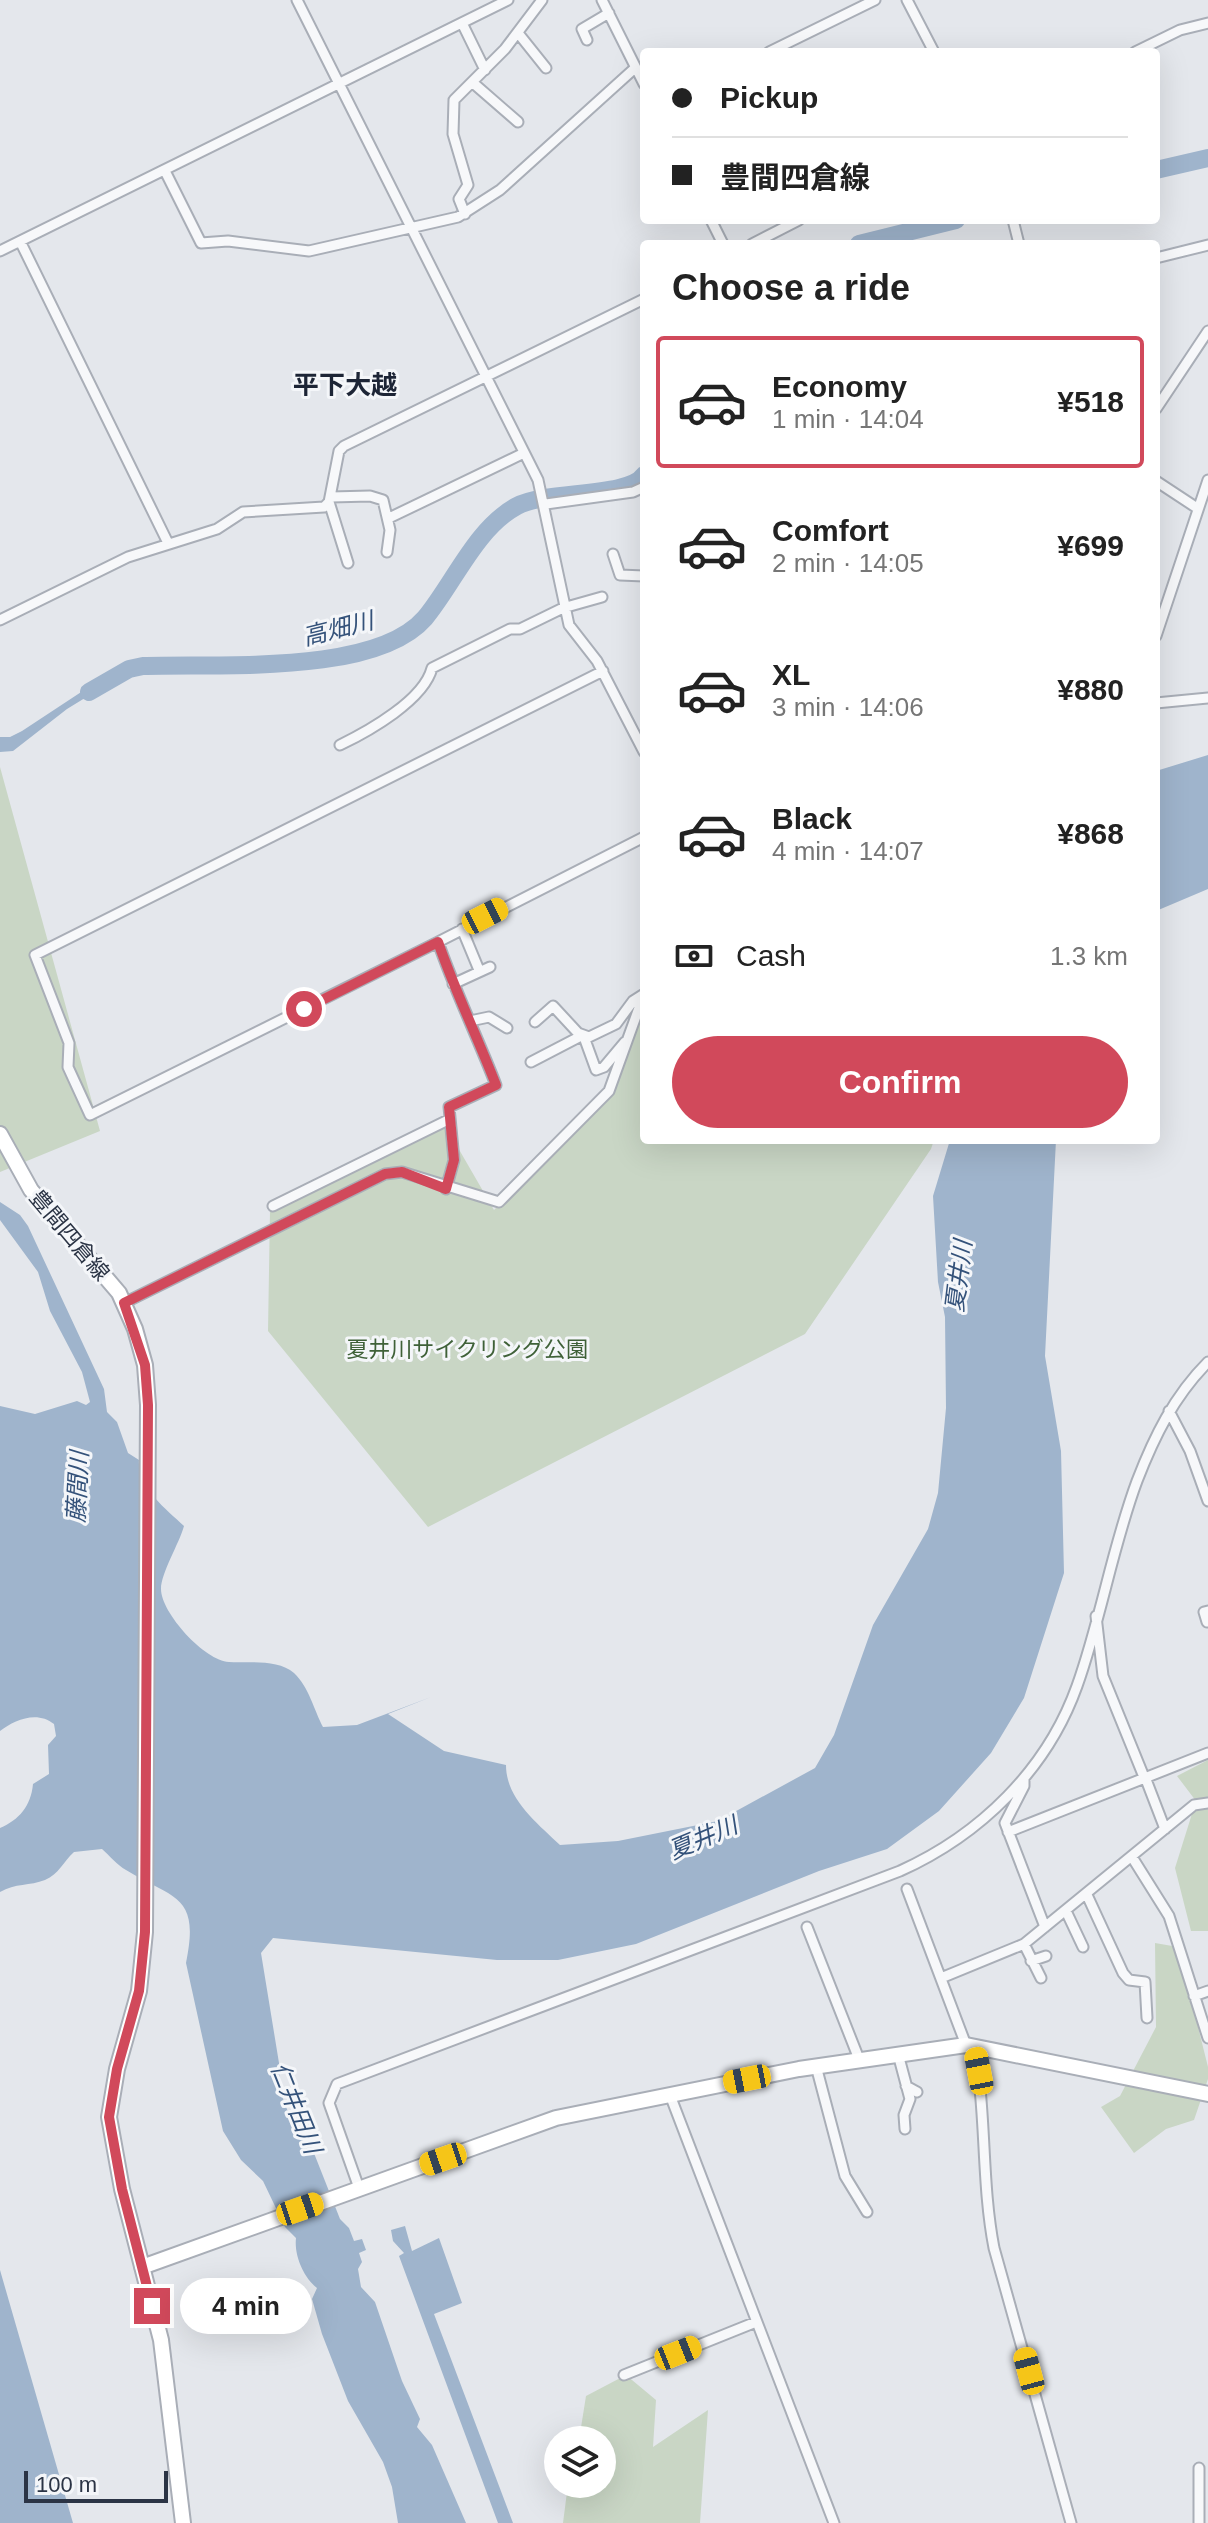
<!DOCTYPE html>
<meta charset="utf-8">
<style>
body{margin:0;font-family:Arial,"Noto Sans JP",sans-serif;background:#f2f2f2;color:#222;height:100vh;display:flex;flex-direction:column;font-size:30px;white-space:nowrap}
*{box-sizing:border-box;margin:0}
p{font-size:26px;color:#767676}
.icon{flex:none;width:44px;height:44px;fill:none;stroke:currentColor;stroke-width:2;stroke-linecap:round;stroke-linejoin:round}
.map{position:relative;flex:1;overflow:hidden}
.drawer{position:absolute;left:640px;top:240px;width:520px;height:904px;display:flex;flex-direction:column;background:#fff;border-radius:8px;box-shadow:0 8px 32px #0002}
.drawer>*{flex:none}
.guide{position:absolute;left:640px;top:48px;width:520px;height:176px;border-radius:8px;box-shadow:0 8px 32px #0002;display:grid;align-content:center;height:176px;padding:0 32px;background:#fff}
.fabs{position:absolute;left:544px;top:2426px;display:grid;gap:16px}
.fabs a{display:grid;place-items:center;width:72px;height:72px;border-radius:50%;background:#fff;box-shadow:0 8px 32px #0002;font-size:40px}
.scale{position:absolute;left:24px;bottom:20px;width:144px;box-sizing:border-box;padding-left:8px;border:4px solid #2b3445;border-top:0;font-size:22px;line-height:28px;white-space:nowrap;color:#2b3445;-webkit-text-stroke:6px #f4f6f9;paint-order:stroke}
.end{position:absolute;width:36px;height:36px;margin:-18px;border:10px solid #d1495b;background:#fff;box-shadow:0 0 0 4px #fff}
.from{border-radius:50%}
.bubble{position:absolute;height:56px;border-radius:28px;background:#fff;box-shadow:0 8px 32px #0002;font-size:26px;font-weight:800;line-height:56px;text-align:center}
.car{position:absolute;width:24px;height:48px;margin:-24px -12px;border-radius:10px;box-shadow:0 0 6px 2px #0007;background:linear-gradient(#f5c518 24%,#345 0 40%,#f5c518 0 76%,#345 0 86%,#f5c518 0)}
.guide b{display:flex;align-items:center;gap:28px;height:76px;font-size:30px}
.guide b+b{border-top:2px solid #e0e0e0}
.guide i{width:20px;height:20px;background:#222}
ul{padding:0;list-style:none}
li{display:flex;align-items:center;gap:24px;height:132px;margin:0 16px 12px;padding:0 16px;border:4px solid transparent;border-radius:8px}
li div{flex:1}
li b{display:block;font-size:30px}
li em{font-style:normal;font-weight:800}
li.active{border-color:#d1495b}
li>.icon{width:72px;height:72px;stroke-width:1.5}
h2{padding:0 32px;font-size:36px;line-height:96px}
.pay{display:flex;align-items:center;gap:20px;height:88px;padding:0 32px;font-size:30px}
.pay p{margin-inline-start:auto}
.action{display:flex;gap:16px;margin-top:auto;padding:16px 32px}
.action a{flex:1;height:92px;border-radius:48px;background:#d1495b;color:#fff;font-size:32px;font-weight:800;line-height:92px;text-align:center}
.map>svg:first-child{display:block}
.green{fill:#c9d6c5}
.water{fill:#9fb4cc}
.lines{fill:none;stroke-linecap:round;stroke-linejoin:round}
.river{stroke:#9fb4cc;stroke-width:18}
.street-casing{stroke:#a9aeb7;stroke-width:13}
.secondary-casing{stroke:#a9aeb7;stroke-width:18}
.street{stroke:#f7f8fa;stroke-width:9}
.secondary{stroke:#fff;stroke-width:14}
.route{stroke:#d1495b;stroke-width:10}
.labels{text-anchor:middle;stroke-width:6;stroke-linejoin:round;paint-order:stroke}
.street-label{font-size:22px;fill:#2b3445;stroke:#f4f6f9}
.park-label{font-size:22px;fill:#3f6138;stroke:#f4f6f9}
.water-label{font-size:24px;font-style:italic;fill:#34527a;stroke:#f4f6f9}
.quarter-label{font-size:26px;font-weight:bold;fill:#1d2536;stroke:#f4f6f9}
</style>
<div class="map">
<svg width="1208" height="2523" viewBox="0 0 1208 2523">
<rect width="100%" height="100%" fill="#e4e7ec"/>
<path class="green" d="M0 767 100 1131 0 1172Z
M644 991V1140H934L931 1149 805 1334 428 1527 268 1331 270 1211 452 1121 457 1146 494 1210 603 1099Z
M1208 1760V1931H1191L1175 1868 1196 1801 1177 1776Z
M1155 1943 1178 1947 1208 2067V2079L1194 2120 1166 2129 1134 2153 1101 2107 1120 2096 1156 2027Z
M626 2375 656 2400 653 2447 708 2410 700 2523H563L568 2484H602V2440H579L586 2396Z"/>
<path class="water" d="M107 675 111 682 67 709 13 751 0 752V737H10L22 731Z
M1208 755V889L1156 911V771Z
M950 1140H1056L1045 1356 1061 1451 1064 1573 1024 1698 991 1753 939 1811 887 1849 819 1871 636 1944 558 1960H497L273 1938 261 1953 279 2063 280 2091 290 2117 308 2138 340 2219 349 2228 354 2241 362 2239 366 2250 359 2253 362 2262 358 2269 361 2287 375 2302 402 2381 420 2419 417 2427 432 2445 466 2523H398L392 2487 383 2462 348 2401 322 2334 312 2299 317 2288C303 2277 294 2255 296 2238L285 2227 263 2181 241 2160 223 2131 186 1963C200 1894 175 1900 126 1870 117 1865 110 1856 102 1849L74 1852C63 1862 59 1874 45 1880 30 1886 15 1883 0 1892V1828C19 1820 31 1806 33 1784L49 1774 48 1745 56 1736 54 1724C37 1710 14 1720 0 1731V1406L35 1414 77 1401 86 1405 90 1402 82 1372 50 1311 38 1272 0 1220V1202L20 1215 28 1226 104 1389 107 1412 117 1422 128 1453 139 1460C137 1487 165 1508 184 1526 179 1544 161 1573 161 1589 161 1613 205 1661 229 1662 248 1663 278 1659 294 1673 309 1687 314 1710 323 1727L357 1725 431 1697 388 1714 444 1751 506 1765C506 1799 537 1823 560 1845L618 1841 718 1821 815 1768 834 1735 873 1625 928 1529 938 1493 946 1408 945 1317 938 1282 933 1196Z
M405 2226 412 2251 439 2238 462 2303 434 2314 513 2523H498L399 2256 404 2253 393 2241 391 2230Z
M0 2270 73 2523H0Z"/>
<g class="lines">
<path class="river" d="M1156 170 1208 158
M859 244 956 220
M89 692 129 669 143 666C216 663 375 676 425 618 454 583 476 528 517 506 547 490 629 498 644 475"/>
<defs>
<path id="street" d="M297 0 538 480 569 625 597 661 644 752
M602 0 644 84
M907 0 934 52
M462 23 485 70
M518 33 546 68
M587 40 582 29 609 13
M769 52 875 0
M1135 52 1180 30 1208 23
M472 82 518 122
M165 171 201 243 228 241 309 251 458 217 500 190 635 68
M465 214 459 199 468 185 453 134 454 100 505 49 542 0
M711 220 723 244
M1013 220 1019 244
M20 241 168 543
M752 244 799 220
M0 251 508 0
M1156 258 1208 245
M1156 409 1208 331
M1156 481 1197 508
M331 497 370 496 383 500 390 530 387 552
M329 502 348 563
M546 504 633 492 644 487
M389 518 524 453
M613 554 620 575 644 576
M0 620 128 557 217 529 243 512 324 507 329 502 339 451 344 446 644 299
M1156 636 1208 480
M1156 703 1208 698
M340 745C369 731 424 700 432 668L510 629H520L563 608 602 597
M462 929 479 970
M438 942 90 1115 68 1067 69 1043 35 955 603 671
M453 984 490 967
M470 1021 489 1017 507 1028
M535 1022 553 1006 578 1033 589 1037 616 1024 633 1001 644 994
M584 1037 596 1070 604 1067 625 1042
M531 1062 581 1036
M446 1189 454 1160 449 1107 496 1085C477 1036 455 991 438 942L644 837
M273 1206 448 1120
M124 1303 385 1174 402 1172 499 1202 609 1091 644 994
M1169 1411 1190 1451 1208 1501
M1096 1616 1103 1676 1144 1777
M1207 1622 1204 1612 1208 1611
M1145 1777 1165 1829
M1024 1778V1786L1005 1823 1045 1927
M1008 1832 1208 1753
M1132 1857 1169 1916 1208 2038
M907 1889 966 2045
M1087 1895 1123 1973 1129 1980 1145 1982 1147 2018
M1066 1911 1083 1947
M807 1927 859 2059
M1024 1944 1041 1978
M1031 1961 1046 1956
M941 1978 1024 1944 1194 1805 1208 1803
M1194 1996 1208 1991
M974 2047C987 2114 981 2181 994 2248L1071 2523
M898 2054 910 2099 904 2115 905 2129
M816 2066 845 2176 867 2212
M906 2086 917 2092
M670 2095 834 2523
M359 2188 329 2103 337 2084 900 1871C980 1835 1047 1770 1077 1686 1101 1619 1112 1548 1137 1481 1154 1437 1174 1396 1208 1362
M624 2375 756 2322
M1199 2523V2468"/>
<path id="secondary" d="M0 1134 31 1190 119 1293 135 1329 145 1365 148 1405 145 1932 139 1991 117 2069 109 2117 122 2189 161 2340 183 2523
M142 2267 556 2118 799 2069 966 2045 1208 2094"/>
</defs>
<use href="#street" class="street-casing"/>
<use href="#secondary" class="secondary-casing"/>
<use href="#street" class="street"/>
<use href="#secondary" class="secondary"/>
</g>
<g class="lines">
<path class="route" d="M152 2306 122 2189 109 2117 117 2069 139 1991 145 1932 148 1405 145 1365 124 1303 385 1174 402 1172 446 1189 454 1160 449 1107 496 1085C477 1036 455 991 438 942L304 1009"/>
</g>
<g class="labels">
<g class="street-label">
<text transform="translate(70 1235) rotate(50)" y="8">豊間四倉線</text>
</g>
<g class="park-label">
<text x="467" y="1357">夏井川サイクリング公園</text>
</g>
<g class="water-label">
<text transform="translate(338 629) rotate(-14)" y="8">高畑川</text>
<text transform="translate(959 1276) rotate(-83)" y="8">夏井川</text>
<text transform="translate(78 1487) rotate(-87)" y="8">藤間川</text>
<text transform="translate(703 1838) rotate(-23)" y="8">夏井川</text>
<text transform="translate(296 2108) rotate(68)" y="8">仁井田川</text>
</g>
<g class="quarter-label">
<text x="345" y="394">平下大越</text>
</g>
</g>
</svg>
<div class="fabs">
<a><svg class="icon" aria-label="layers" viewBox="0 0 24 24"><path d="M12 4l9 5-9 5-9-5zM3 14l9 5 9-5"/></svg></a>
</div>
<div class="scale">100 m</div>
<i class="end from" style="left:304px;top:1009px"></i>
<i class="end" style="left:152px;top:2306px"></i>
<div class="bubble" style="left:180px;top:2278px;width:132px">4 min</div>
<i class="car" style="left:485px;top:916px;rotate:63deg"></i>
<i class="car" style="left:979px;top:2071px;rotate:349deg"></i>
<i class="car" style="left:747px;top:2079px;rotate:259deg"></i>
<i class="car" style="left:443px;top:2159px;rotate:251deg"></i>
<i class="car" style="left:300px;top:2209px;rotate:71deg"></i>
<i class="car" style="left:678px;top:2353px;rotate:68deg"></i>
<i class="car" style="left:1029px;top:2371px;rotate:345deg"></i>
<div class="guide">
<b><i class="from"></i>Pickup</b>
<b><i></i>豊間四倉線</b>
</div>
<section class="drawer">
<h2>Choose a ride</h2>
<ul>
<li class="active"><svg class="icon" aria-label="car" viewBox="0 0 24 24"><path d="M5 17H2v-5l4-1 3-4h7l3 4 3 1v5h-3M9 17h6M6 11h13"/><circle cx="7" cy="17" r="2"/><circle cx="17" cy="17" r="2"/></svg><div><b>Economy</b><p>1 min · 14:04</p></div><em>¥518</em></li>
<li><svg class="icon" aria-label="car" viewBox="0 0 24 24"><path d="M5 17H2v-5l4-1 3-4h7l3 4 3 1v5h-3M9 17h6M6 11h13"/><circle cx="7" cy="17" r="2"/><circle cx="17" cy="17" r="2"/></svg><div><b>Comfort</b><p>2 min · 14:05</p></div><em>¥699</em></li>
<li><svg class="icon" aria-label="car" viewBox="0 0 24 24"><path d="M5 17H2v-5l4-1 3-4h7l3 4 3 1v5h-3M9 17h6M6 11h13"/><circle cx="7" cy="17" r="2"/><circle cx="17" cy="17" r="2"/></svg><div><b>XL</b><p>3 min · 14:06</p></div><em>¥880</em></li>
<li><svg class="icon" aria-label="car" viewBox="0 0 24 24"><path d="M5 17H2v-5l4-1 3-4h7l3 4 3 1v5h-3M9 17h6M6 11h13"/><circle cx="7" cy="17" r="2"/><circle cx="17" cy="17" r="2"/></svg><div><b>Black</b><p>4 min · 14:07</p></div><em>¥868</em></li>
</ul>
<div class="pay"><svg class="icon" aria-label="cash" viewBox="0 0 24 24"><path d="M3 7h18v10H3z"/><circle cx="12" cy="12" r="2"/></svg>Cash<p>1.3 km</p></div>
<div class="action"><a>Confirm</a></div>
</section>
</div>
